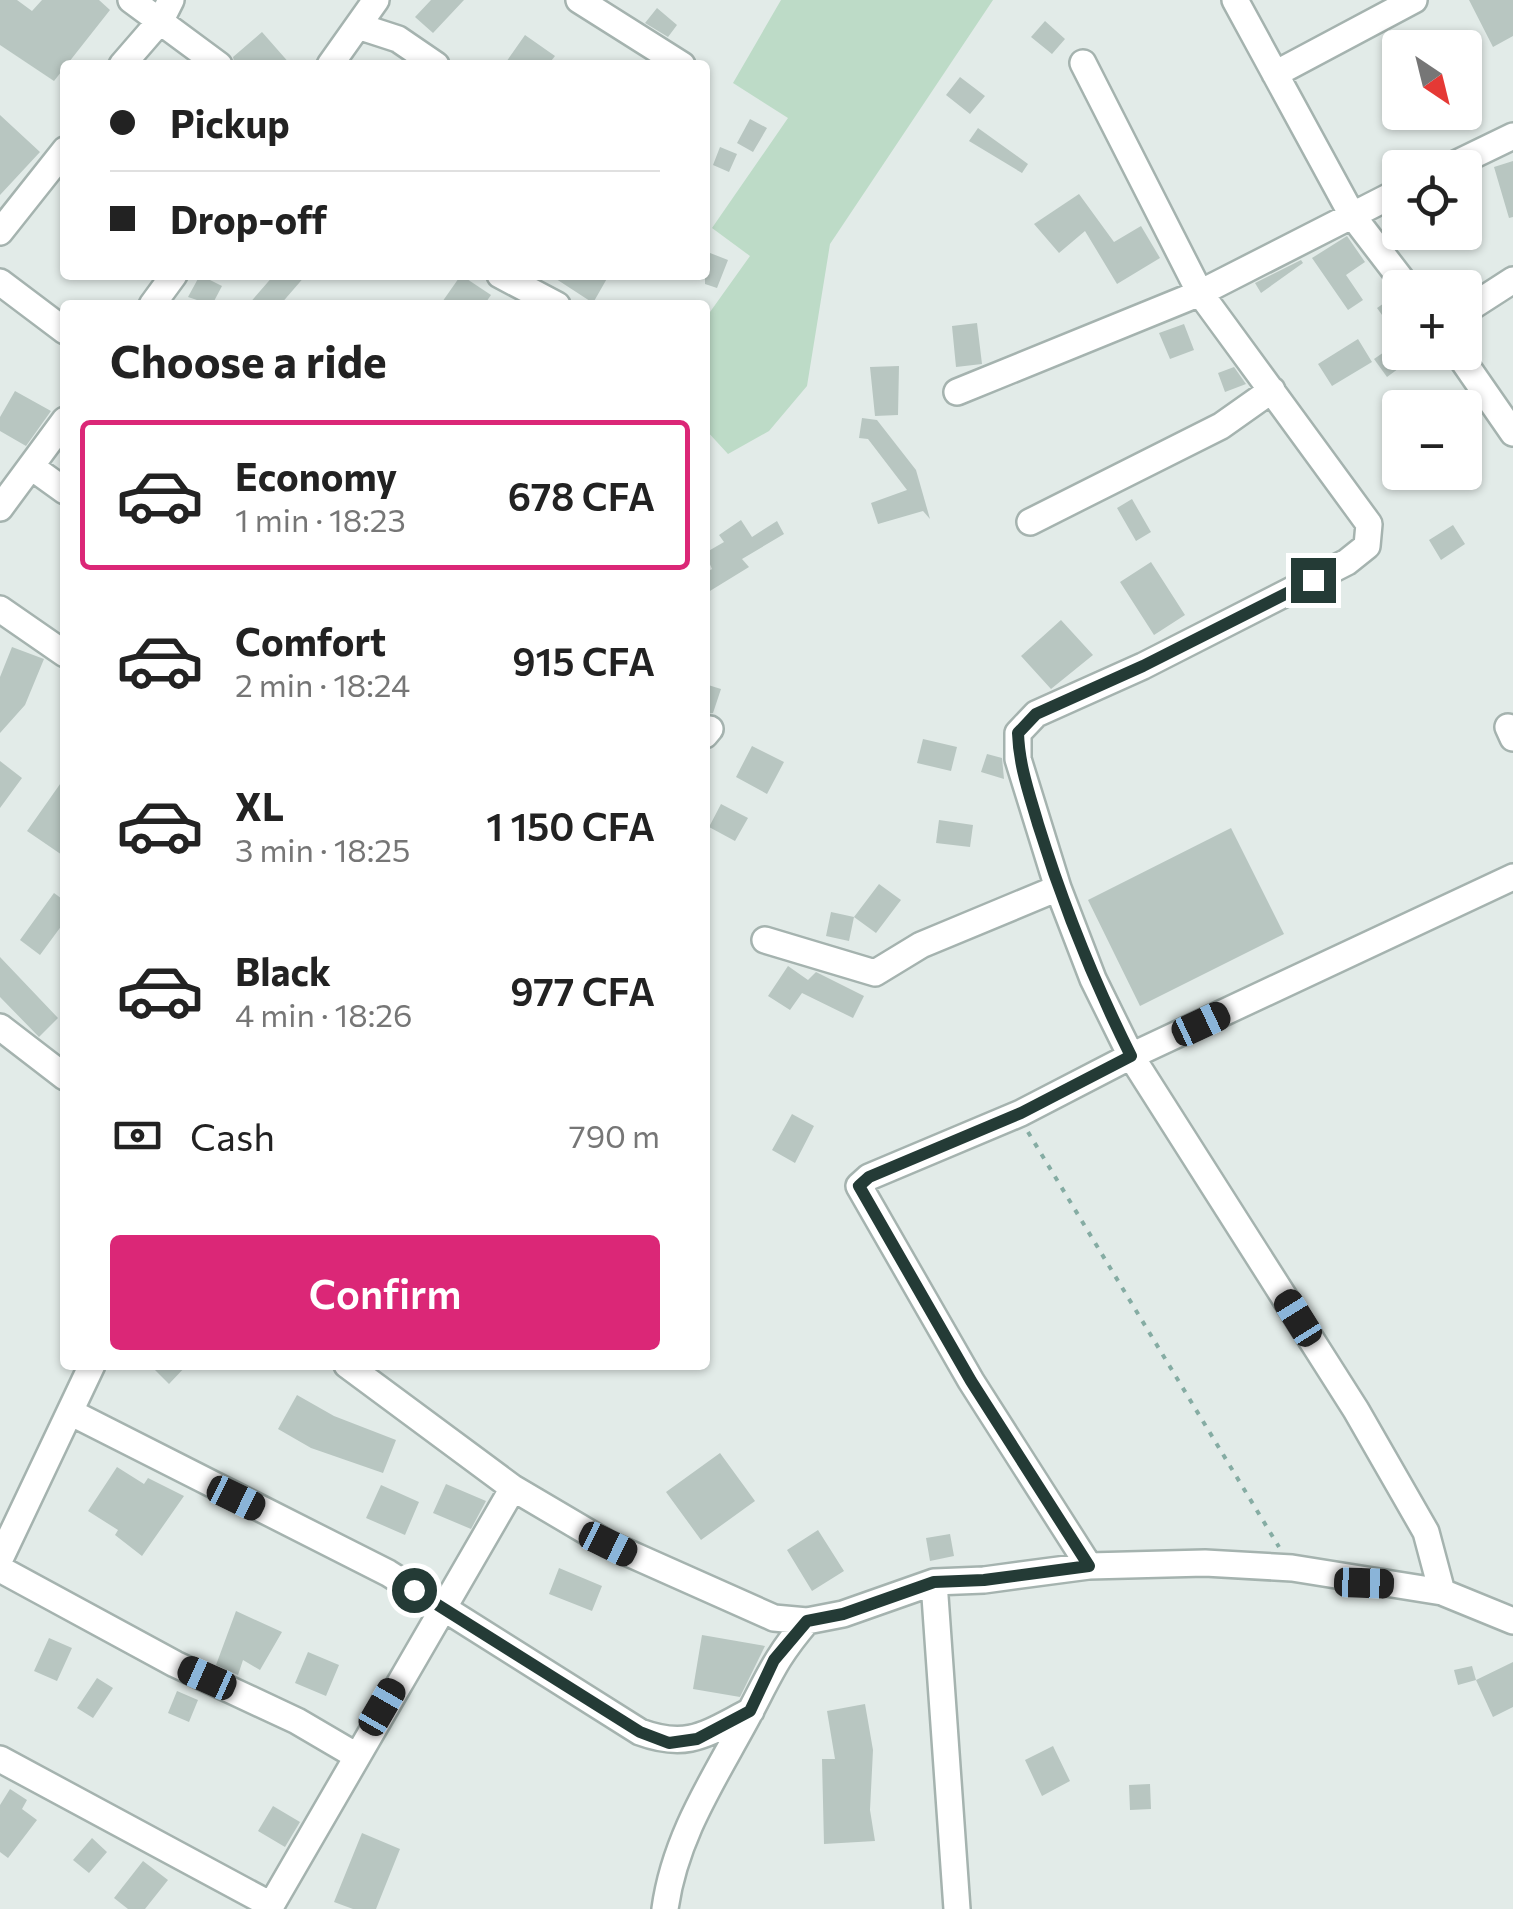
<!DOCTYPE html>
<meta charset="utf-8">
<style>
body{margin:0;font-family:Commissioner,sans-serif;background:#f2f2f2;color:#222;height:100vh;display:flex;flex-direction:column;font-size:38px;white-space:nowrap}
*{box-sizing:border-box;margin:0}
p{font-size:32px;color:#767676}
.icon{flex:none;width:55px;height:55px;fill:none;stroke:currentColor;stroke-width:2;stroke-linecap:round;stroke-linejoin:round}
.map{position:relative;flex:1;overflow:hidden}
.drawer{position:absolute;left:60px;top:300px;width:650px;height:1070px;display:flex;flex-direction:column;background:#fff;border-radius:10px;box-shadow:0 2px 8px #0004}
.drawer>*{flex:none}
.banner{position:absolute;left:60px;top:60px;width:650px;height:220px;border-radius:10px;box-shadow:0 2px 8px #0004;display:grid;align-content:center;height:220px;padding:0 50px;background:#fff}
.needle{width:65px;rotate:145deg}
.buttons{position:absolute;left:1382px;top:30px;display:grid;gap:20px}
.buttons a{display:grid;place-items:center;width:100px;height:100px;border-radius:10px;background:#fff;box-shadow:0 2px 8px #0004;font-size:50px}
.end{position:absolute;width:45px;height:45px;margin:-22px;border:12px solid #243b36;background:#fff;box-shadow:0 0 0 5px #fff}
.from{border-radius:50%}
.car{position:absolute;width:30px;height:60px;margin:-30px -15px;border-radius:12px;box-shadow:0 0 8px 2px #0007;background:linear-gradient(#222 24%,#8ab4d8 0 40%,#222 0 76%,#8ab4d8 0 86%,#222 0)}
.banner b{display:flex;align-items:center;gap:35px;height:95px;font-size:38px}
.banner b+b{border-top:2px solid #e0e0e0}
.banner i{width:25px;height:25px;background:#222}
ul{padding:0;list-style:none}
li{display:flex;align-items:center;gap:30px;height:150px;margin:0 20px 15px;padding:0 30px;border:5px solid transparent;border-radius:10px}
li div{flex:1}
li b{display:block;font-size:38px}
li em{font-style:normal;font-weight:600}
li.selected{border-color:#db2777}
li>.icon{width:90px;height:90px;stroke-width:1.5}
h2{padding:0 50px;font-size:45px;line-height:120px}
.pay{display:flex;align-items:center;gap:25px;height:110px;padding:0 50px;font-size:38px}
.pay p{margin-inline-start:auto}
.primary-button{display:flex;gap:20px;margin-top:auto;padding:20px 50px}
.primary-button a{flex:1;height:115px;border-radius:10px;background:#db2777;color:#fff;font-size:40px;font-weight:600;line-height:115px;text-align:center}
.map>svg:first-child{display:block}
.green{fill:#bddbc7}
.building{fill:#b8c6c1}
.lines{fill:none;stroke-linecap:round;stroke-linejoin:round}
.minor-casing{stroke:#a5b3af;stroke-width:30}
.path{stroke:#85aca3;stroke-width:4;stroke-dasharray:5 8;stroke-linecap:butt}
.minor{stroke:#fff;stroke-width:25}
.route{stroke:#243b36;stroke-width:12}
</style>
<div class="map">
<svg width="1513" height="1909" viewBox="0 0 1513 1909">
<rect width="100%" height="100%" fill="#e2ebe8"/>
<path class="green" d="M781 0H993L830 244 807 386 769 431 728 454 705 429V319L750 256 712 228 788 118 733 83Z"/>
<path class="building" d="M0 0H17L32 11 42 0H99L110 10 54 81 0 45Z
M431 0H464L433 33 415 17Z
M1469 0H1513V36L1493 47Z
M657 8 677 25 668 37 645 23Z
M1045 21 1065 39 1052 54 1031 37Z
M262 32 291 65H235L233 57Z
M525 35 555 56 548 65H504Z
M960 77 985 96 970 114 946 95Z
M0 115 40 152 0 195Z
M750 119 767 128 753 152 737 143Z
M978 128 1028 164 1022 173 969 141Z
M720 147 737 154 729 172 713 165Z
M1513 161V217L1509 218 1494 167Z
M1079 194 1114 242 1141 226 1160 258 1117 284 1085 231 1059 253 1034 224Z
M1347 236 1365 262 1346 275 1363 300 1348 310 1312 258Z
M705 251 728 260 717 288 705 284Z
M1301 260 1303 263 1261 293 1255 283Z
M200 275 222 286 212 305 188 297Z
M274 275H306L280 305H248Z
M461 275 491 295 484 305H440Z
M550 275H609L593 303Z
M1394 296 1400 302V340L1377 308Z
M977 323 982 364 956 367 952 326Z
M1184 324 1194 350 1170 359 1159 333Z
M1358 339 1372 362 1332 386 1318 364Z
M1400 341V352H1421L1387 377 1374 359Z
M899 366 898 415 875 416 870 367Z
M1234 367 1246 384 1225 392 1218 373Z
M15 391 51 411 26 446 0 431V417Z
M862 418 877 420 916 470 930 519 923 511 878 524 871 503 907 490 868 439 859 438Z
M1132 499 1151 532 1136 541 1117 508Z
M741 520 752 537 777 521 784 534 742 559 749 567 705 594V573L712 569 705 553 724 542 719 535Z
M1453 525 1465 544 1441 560 1429 540Z
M1151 562 1185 615 1154 635 1120 582Z
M1061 620 1093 655 1051 689 1021 656Z
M12 647 44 659 25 705 0 733V677Z
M705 684 721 689 713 713 705 714Z
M923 739 957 747 951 771 917 763Z
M752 746 784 762 767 794 736 777Z
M987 754 1002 758 1004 779 981 772Z
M0 761 22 778 0 808Z
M65 777V857L27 831Z
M721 804 748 818 735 841 709 827Z
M939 820 973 825 970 847 936 843Z
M1231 828 1284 934 1140 1006 1088 900Z
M879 884 901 900 876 933 854 917Z
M54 893 65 901V921L40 955 20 940Z
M831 912 854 917 849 941 826 936Z
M0 957 58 1018 39 1037 0 997Z
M788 966 808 980 816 972 864 996 853 1018 802 993 790 1010 768 996Z
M792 1114 814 1126 795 1163 772 1150Z
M150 1365H187L169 1384Z
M297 1395 334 1416 396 1440 383 1473 311 1448 278 1429Z
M720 1453 755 1501 701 1540 666 1492Z
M117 1467 144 1484 148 1478 184 1496 142 1556 115 1535 118 1530 88 1511Z
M446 1484 486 1501 471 1529 433 1513Z
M381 1485 419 1502 405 1535 366 1518Z
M818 1530 844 1571 812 1591 787 1550Z
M950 1534 954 1556 930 1561 926 1538Z
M559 1568 602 1586 592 1611 549 1594Z
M236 1611 282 1632 260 1670 243 1660 238 1675 216 1665Z
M702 1635 765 1646 740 1697 693 1689Z
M49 1638 72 1648 57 1681 34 1671Z
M308 1652 339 1665 326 1696 295 1683Z
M1513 1662V1707L1493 1717 1476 1680Z
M1472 1666 1476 1680 1458 1685 1454 1670Z
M97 1678 113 1688 93 1718 77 1708Z
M177 1691 198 1700 189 1722 168 1713Z
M865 1704 873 1750 870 1810 875 1841 824 1844 822 1759H835L827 1711Z
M1053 1746 1070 1781 1042 1796 1025 1760Z
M1150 1784 1151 1809 1130 1810 1129 1785Z
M10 1789 27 1800 22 1809 37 1820 8 1858 0 1852V1805Z
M273 1806 300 1822 285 1847 258 1831Z
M362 1833 400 1849 376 1909H353L334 1902Z
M92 1838 107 1852 89 1873 73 1860Z
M143 1861 168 1880 145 1909H128L114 1898Z"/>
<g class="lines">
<defs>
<path id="minor" d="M131 0 219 65
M579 0 682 65
M1235 0 1352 215 1408 288
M358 26 398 39 436 65
M1083 63 1200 293 1369 524 1367 546 1347 562 1143 666 1036 714 1018 733V759L1058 888 1093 979 1131 1056 1356 1410 1426 1532 1442 1592
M122 65 161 20 171 0
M330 65 376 0
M1275 74 1414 0
M1447 168 1513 136
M0 232 65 150
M500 275 557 305
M0 282 65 331
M152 305 174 275
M1465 311 1513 280
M1457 352 1513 433
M957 392 1200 293 1400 191
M33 468 65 491
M0 508 65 420
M1030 522 1221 426 1272 390
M0 609 65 654
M1508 727 1513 738
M705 735 710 729
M765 940 875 973 921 945 1058 888
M0 1027 65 1077
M347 1365 513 1488 608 1544 774 1618 807 1621 843 1614 934 1582 984 1580 1089 1566 1205 1563 1292 1568 1442 1592 1513 1621
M70 1412 388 1573 640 1732C689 1750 707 1733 751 1711
M0 1559 92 1365
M1089 1566 971 1381 859 1186 869 1177 1021 1113 1131 1056 1513 877
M0 1569 175 1664 297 1721 355 1755
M934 1582 957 1909
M0 1759 271 1905
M269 1909 513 1488
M665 1909C675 1835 716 1776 750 1712 771 1672 777 1656 807 1621"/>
</defs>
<use href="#minor" class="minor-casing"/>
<path class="path" d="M1028 1132 1279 1547"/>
<use href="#minor" class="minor"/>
</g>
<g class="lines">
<path class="route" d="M414 1590 640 1732 669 1743 697 1739 750 1711 774 1660 807 1621 843 1614 934 1582 984 1580 1089 1566 971 1381 859 1186 869 1177 1021 1113 1131 1056C1093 980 1063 905 1038 824 1029 793 1019 765 1018 733L1036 714 1143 666 1313 580"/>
</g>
</svg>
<div class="buttons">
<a><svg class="needle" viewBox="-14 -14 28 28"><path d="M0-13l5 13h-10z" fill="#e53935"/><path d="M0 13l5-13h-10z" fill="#767676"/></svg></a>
<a><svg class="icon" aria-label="locate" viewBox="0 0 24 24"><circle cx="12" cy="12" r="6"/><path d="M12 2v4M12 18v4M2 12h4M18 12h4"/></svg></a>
<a>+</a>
<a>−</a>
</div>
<i class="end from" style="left:414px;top:1590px"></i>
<i class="end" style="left:1313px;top:580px"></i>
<i class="car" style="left:1201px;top:1024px;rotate:65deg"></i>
<i class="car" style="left:1298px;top:1318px;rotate:328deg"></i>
<i class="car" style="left:236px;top:1498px;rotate:116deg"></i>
<i class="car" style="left:608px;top:1544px;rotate:116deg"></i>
<i class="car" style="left:1364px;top:1583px;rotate:92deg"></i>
<i class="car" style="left:207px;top:1678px;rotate:294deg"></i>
<i class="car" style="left:382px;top:1707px;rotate:30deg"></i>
<div class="banner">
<b><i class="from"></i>Pickup</b>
<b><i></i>Drop-off</b>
</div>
<section class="drawer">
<h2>Choose a ride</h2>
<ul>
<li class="selected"><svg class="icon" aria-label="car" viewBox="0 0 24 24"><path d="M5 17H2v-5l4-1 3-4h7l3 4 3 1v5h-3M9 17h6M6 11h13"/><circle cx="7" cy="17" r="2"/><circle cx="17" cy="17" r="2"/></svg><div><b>Economy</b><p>1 min · 18:23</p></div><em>678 CFA</em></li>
<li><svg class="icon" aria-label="car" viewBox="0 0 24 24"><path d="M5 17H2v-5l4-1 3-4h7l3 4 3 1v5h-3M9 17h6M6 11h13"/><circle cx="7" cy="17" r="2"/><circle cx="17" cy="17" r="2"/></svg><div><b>Comfort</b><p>2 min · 18:24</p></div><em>915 CFA</em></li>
<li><svg class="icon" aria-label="car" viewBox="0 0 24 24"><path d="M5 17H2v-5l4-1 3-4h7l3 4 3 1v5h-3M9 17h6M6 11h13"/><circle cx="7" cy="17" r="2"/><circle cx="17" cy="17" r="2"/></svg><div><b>XL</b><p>3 min · 18:25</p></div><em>1 150 CFA</em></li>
<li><svg class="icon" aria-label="car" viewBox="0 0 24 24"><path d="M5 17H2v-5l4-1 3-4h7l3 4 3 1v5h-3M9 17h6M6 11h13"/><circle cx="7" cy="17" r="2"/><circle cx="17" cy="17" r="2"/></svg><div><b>Black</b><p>4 min · 18:26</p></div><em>977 CFA</em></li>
</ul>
<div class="pay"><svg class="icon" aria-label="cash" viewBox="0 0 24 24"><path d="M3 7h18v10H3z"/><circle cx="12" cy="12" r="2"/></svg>Cash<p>790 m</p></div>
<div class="primary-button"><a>Confirm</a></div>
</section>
</div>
